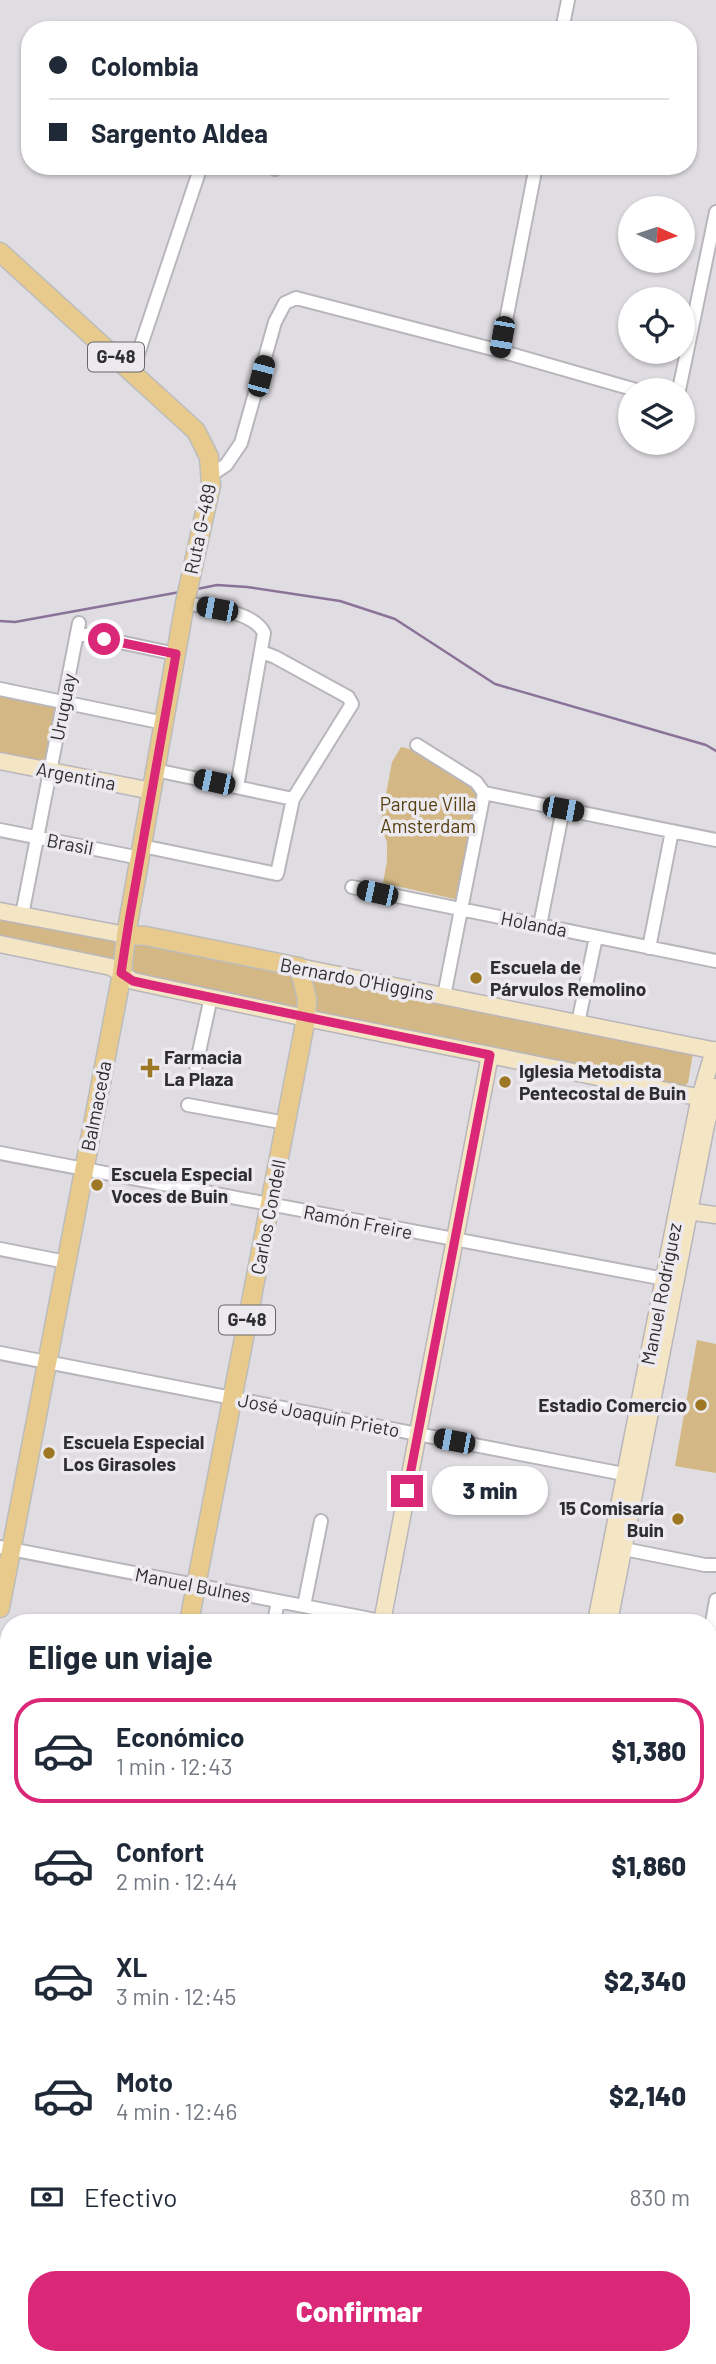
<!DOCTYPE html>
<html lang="es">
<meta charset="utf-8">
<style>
body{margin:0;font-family:Barlow,sans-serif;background:#f2f2f3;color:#1f2937;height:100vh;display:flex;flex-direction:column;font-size:26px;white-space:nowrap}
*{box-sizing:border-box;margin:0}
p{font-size:23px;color:#747a83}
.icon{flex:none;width:38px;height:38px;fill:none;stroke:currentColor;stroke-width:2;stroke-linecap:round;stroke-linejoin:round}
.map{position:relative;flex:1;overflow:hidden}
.drawer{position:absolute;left:0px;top:1614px;width:718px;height:751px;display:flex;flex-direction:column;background:#fff;border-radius:28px 28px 0 0;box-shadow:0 2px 5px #0004}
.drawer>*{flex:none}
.top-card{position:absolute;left:21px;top:21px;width:676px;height:154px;border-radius:28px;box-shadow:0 2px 5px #0004;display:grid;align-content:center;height:154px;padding:0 28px;background:#fff}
.needle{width:46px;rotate:93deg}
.fabs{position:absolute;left:618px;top:196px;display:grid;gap:14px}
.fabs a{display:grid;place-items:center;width:77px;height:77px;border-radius:50%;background:#fff;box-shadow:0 2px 5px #0004;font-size:35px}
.end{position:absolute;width:32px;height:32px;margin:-16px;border:9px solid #db2777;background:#fff;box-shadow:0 0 0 4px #fff}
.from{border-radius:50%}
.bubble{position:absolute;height:49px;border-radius:24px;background:#fff;box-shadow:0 2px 5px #0004;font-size:23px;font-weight:800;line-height:49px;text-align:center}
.car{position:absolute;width:21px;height:42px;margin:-21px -10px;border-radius:9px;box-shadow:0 0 5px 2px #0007;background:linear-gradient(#222 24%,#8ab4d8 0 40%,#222 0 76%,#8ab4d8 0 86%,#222 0)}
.top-card b{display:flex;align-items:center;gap:24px;height:66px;font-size:26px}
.top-card b+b{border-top:2px solid #e0e1e3}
.top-card i{width:18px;height:18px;background:#1f2937}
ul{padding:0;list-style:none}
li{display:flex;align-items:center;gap:21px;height:105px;margin:0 14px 10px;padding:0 14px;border:4px solid transparent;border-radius:28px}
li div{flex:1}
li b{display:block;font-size:26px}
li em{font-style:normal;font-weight:800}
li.active{border-color:#db2777}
li>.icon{width:63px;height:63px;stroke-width:1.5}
h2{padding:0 28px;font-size:32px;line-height:84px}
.pay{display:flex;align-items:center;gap:18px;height:77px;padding:0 28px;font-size:26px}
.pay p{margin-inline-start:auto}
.primary-button{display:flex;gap:14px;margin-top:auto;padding:14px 28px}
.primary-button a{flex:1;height:80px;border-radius:28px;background:#db2777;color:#fff;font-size:28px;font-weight:800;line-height:80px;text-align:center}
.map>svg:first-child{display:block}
.green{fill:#d3b885}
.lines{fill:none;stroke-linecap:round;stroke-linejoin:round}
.stream{stroke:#8b7299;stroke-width:2.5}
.street-casing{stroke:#b9b6bb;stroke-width:16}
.secondary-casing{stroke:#b9b6bb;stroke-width:19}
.primary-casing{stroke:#bcbcbc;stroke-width:21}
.street{stroke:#fff;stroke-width:12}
.secondary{stroke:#f4e5c5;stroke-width:16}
.primary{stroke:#e8cb8c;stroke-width:18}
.route{stroke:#db2777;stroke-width:9}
.poi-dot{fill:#9d7724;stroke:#edeaef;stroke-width:2.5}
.labels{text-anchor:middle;stroke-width:7;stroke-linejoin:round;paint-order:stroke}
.shield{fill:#edeaef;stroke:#676669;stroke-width:2}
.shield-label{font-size:18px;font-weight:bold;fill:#2e2d2f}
.street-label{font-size:19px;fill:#2e2d2f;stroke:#edeaef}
.park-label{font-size:19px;fill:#56400f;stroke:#edeaef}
.poi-label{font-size:19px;font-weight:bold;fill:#2e2d2f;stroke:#edeaef;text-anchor:start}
</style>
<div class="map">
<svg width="716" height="2364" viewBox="0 0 716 2364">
<rect width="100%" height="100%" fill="#e0dde2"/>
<path class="green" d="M0 693 57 705 46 763 0 754Z
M401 747 414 750 475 785 479 793 459 900 383 883 387 861V842L380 826 392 762Z
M0 915 693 1053 688 1083 684 1086 675 1085 147 978C103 952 49 948 0 938Z
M697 1340 716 1344V1473L675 1466Z
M9 1753V1922L0 1920V1754Z"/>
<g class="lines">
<path class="stream" d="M197 589 217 585 247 587 340 601 395 619 495 684 706 745 716 751
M0 621 15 622 180 592"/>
<defs>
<path id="street" d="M562 30 568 0
M270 166 275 169
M500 351 536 166
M132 372 201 166
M679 390 716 212
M211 475 226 465 241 443 275 322 285 303 296 298 500 351 636 390
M185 603C207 607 254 611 264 633L237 787
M77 633 176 654
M0 689 164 723
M417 745 476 782 484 793
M155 770 293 799
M484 793 716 840
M0 830 140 858
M142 846 277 874 293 799 352 704 348 697 275 657 262 652
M352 887 716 961
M22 915 79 623
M540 925 563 809
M649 948 672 831
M444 996 484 793
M578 1023 596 937
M196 1066 211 997
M188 1105 286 1123
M0 1153 670 1280
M0 1249 66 1262
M0 1353 634 1476
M0 1547 386 1622
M624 1549 705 1565H716
M304 1606 321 1521
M274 1622 278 1601
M709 1640 716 1600
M709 1660 716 1661
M709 1721 716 1722
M709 1766 716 1767
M709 1874 716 1837
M709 1950 716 1952
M709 2021 716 1985
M709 2115 716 2078
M709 2198 716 2200
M709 2311 716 2271
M479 2356 527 2364
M596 2364 597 2356
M691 2364 695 2356"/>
<path id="secondary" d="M0 761 152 791
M0 911 126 935
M0 944 111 967 133 981 306 1018 712 1100
M299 967 716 1051
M680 1210 716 1215
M382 1622 490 1055
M596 1622 699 1101 714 1050
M609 1622 706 1125 716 1087
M0 1929 9 1931
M709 2070 716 2072
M0 2126 9 2128
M709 2264 716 2266
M0 2320 9 2322
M181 2356 225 2364
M240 2364 241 2356
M449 2364 451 2356
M462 2364 464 2356"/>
<path id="primary" d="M0 252 196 431 209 457 211 485 185 603 126 935 122 973 0 1608
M126 935 146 936 299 967 307 999 306 1018 189 1622
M0 1749 9 1744
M44 2364 46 2356"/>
</defs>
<use href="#street" class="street-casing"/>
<use href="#secondary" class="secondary-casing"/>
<use href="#primary" class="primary-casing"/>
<use href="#street" class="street"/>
<use href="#secondary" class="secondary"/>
<use href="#primary" class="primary"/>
</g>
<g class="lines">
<path class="route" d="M104 639 176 654 129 921 121 973 133 981 151 985 490 1055 407 1491"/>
</g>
<g class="poi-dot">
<circle cx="476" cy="978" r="7"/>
<path d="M146.5 1057.5h7v7h7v7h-7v7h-7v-7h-7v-7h7z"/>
<circle cx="505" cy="1082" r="7"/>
<circle cx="97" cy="1185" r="7"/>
<circle cx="701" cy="1405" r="7"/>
<circle cx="49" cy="1453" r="7"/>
<circle cx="678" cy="1519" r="7"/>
</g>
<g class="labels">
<g class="shield">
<rect x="88" y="342.5" width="56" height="29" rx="5"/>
<rect x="219" y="1305.5" width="56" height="29" rx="5"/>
</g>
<g class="shield-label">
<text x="116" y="363">G-48</text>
<text x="247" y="1326">G-48</text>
</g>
<g class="street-label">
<text transform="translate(200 529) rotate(-78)" y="7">Ruta G-489</text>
<text transform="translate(63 707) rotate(-79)" y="7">Uruguay</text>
<text transform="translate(76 776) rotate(11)" y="7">Argentina</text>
<text transform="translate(70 844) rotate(11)" y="7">Brasil</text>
<text transform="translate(534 924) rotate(11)" y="7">Holanda</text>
<text transform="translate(357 979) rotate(11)" y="7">Bernardo O'Higgins</text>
<text transform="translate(96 1106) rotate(-79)" y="7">Balmaceda</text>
<text transform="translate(268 1217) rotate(-79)" y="7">Carlos Condell</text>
<text transform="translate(358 1222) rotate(11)" y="7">Ramón Freire</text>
<text transform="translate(661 1294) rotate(-79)" y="7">Manuel Rodríguez</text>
<text transform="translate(319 1415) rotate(11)" y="7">José Joaquín Prieto</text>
<text transform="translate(193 1585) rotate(11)" y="7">Manuel Bulnes</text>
</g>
<g class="park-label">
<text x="428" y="811">Parque Villa<tspan x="428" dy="22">Amsterdam</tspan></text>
</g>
<g class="poi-label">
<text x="490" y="974">Escuela de<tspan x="490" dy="22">Párvulos Remolino</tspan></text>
<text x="164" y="1064">Farmacia<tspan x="164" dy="22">La Plaza</tspan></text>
<text x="519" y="1078">Iglesia Metodista<tspan x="519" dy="22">Pentecostal de Buin</tspan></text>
<text x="111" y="1181">Escuela Especial<tspan x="111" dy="22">Voces de Buin</tspan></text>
<text x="687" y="1412" text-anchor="end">Estadio Comercio</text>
<text x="63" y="1449">Escuela Especial<tspan x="63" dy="22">Los Girasoles</tspan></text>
<text x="664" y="1515" text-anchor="end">15 Comisaría<tspan x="664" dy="22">Buin</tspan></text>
</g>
</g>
</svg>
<div class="fabs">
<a><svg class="needle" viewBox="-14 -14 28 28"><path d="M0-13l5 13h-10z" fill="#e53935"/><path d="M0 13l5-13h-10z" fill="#747a83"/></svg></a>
<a><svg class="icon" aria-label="locate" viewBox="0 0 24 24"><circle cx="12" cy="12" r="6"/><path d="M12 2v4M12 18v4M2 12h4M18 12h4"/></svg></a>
<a><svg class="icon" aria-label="layers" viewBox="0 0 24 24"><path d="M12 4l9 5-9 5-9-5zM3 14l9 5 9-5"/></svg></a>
</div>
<i class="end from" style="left:104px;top:639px"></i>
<i class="end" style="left:407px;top:1491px"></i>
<div class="bubble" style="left:432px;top:1466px;width:116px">3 min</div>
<i class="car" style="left:502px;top:337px;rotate:190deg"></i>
<i class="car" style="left:261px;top:376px;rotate:15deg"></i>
<i class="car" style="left:217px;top:609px;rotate:281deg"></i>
<i class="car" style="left:214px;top:782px;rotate:282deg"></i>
<i class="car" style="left:563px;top:809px;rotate:101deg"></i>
<i class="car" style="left:377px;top:893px;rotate:282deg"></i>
<i class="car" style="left:454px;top:1441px;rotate:281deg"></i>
<div class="top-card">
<b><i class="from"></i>Colombia</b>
<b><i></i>Sargento Aldea</b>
</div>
<section class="drawer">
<h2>Elige un viaje</h2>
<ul>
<li class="active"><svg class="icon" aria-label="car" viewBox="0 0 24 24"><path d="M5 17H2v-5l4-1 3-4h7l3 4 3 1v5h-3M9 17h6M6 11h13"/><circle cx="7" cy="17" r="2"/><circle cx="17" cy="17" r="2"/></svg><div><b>Económico</b><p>1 min · 12:43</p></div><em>$1,380</em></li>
<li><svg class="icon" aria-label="car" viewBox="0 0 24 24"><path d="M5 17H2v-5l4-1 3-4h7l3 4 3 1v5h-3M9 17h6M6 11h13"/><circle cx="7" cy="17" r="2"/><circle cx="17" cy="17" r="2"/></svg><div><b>Confort</b><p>2 min · 12:44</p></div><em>$1,860</em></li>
<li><svg class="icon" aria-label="car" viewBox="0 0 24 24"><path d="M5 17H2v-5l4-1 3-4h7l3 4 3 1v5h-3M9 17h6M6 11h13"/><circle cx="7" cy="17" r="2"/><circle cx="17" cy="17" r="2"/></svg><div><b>XL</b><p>3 min · 12:45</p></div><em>$2,340</em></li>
<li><svg class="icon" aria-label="car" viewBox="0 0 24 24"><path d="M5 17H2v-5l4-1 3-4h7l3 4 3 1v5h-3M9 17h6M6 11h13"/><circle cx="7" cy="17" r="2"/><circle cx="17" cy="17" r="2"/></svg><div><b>Moto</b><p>4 min · 12:46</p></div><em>$2,140</em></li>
</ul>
<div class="pay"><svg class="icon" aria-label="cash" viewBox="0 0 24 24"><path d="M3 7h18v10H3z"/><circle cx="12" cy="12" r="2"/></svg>Efectivo<p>830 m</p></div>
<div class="primary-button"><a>Confirmar</a></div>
</section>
</div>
